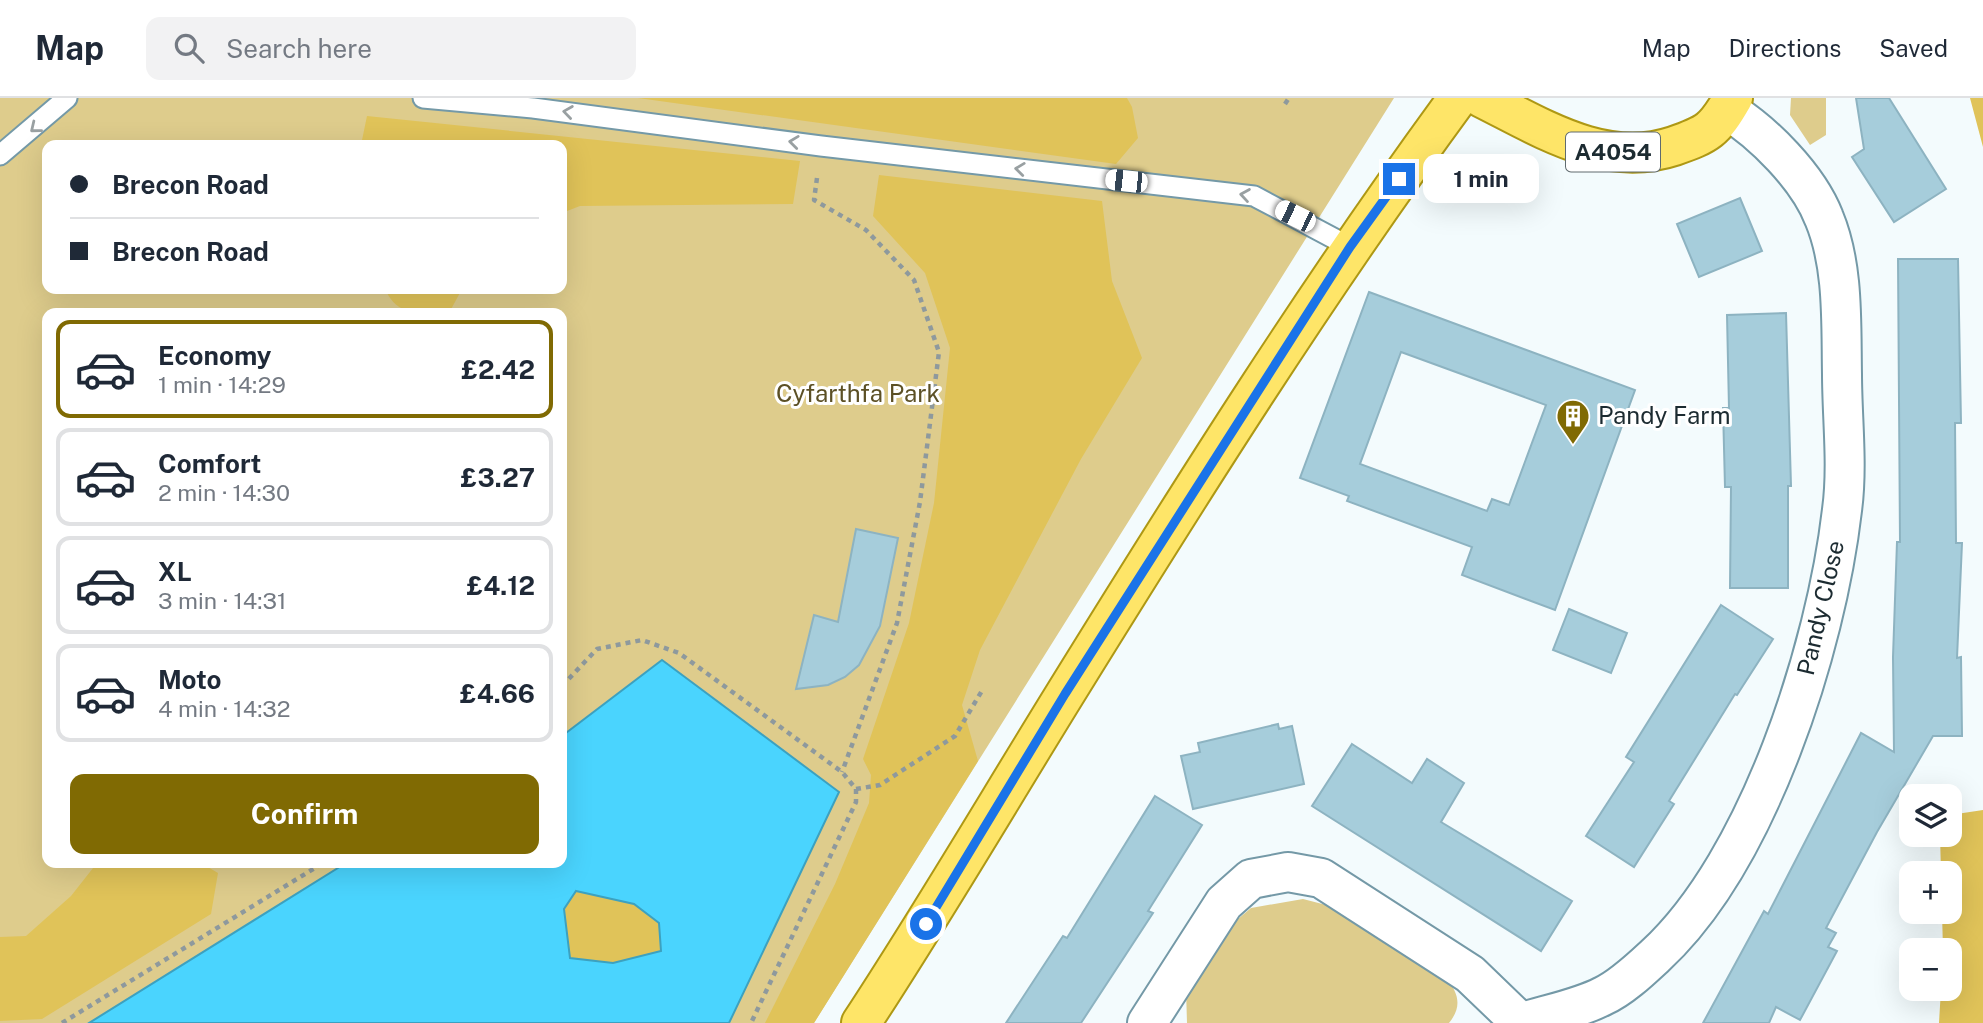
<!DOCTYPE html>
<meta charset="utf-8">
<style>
body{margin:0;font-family:"Public Sans",sans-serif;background:#f2f2f3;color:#1f2937;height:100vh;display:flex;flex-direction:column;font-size:26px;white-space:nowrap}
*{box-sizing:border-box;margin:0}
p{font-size:23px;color:#747a83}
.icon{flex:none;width:38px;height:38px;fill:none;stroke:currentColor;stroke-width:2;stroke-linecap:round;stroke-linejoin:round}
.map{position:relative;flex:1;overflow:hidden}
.side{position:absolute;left:42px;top:210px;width:525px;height:560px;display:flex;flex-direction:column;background:#fff;border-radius:14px;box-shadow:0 7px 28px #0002}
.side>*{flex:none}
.hud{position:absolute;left:42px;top:42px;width:525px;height:154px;border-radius:14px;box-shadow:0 7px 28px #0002;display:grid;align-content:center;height:154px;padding:0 28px;background:#fff}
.controls{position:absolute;left:1899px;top:686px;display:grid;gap:14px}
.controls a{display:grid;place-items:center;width:63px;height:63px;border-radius:14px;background:#fff;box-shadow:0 7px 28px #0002;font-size:35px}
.end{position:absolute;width:32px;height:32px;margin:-16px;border:9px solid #1a73e8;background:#fff;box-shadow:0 0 0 4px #fff}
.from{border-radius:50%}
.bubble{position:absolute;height:49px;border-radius:14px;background:#fff;box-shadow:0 7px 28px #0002;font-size:23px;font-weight:700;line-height:49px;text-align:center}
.car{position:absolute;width:21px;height:42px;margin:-21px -10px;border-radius:9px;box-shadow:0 0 5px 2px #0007;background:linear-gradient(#fff 24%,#345 0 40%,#fff 0 76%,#345 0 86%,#fff 0)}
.hud b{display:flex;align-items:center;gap:24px;height:66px;font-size:26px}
.hud b+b{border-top:2px solid #e0e1e3}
.hud i{width:18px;height:18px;background:#1f2937}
ul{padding:12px 0 0;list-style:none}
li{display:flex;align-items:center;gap:21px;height:98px;margin:0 14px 10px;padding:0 14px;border:4px solid #e0e1e3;border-radius:14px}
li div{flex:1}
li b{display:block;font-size:26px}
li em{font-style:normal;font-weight:700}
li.on{border-color:#806a03}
li>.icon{width:63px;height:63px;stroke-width:1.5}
.action{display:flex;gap:14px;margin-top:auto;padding:14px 28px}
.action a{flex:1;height:80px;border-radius:14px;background:#806a03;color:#fff;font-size:28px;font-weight:700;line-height:80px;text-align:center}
header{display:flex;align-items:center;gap:42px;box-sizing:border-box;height:98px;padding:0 35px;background:#fff;border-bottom:2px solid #e0e1e3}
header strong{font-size:33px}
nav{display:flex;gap:38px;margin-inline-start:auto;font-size:24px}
.search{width:490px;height:63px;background:#f2f2f3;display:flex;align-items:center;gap:18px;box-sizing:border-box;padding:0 24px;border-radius:14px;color:#747a83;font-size:26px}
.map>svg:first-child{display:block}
.green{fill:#decc8c;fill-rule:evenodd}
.forest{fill:#e0c359}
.water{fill:#4ad4fe;stroke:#3ca1c0;stroke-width:2;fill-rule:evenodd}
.building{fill:#a6cddb;stroke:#8db3c1;stroke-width:2;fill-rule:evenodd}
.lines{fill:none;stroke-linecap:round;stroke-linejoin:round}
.service-casing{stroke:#7499a7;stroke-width:23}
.minor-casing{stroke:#7499a7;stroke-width:42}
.primary-casing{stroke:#ae9814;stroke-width:42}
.path{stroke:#8e999d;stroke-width:4.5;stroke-dasharray:5 5;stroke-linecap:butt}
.service{stroke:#fff;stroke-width:19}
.minor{stroke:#fff;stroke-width:38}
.primary{stroke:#fee568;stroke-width:38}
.oneway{stroke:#99a0a2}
.route{stroke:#1a73e8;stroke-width:9}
.labels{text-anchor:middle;stroke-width:6;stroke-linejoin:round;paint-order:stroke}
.shield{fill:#fff;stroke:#606b6f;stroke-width:2}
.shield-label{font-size:23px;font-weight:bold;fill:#1c2b31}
.park-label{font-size:24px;fill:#5c5025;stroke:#fff}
.poi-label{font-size:24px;fill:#1c2b31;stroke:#fff;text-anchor:start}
.street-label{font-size:24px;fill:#1c2b31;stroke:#fff}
</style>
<header>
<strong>Map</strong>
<div class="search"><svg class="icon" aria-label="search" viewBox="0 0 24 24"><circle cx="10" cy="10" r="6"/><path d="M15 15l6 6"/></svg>Search here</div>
<nav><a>Map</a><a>Directions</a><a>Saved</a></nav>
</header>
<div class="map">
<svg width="1983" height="925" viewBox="0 0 1983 925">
<rect width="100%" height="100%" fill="#f3fbfd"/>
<path class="green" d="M0 0H1394L814 925H0ZM47 47H562V191H47ZM47 215H562V765H47Z
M1791 0H1826V37L1810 47 1790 17Z
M1303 801 1330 808 1447 881C1459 896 1462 909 1449 925H1187L1186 891 1232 826 1251 810Z"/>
<path class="forest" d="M638 0H1127L1132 9 1138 40 1116 66Z
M1970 0H1983V49Z
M367 18 800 63 793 106 580 108 562 115V47H361Z
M879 77 1102 103 1112 183 1142 260 1081 361 980 552 962 607 978 663 814 925H765L835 786 869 705 871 677 863 661 909 525 934 405 950 250 925 175 873 118Z
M385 191H462L449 215C421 215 398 220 385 191Z
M1983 712V925H1939L1941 891H1950V852H1943L1942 814H1950V775H1941L1940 737H1950V717Z
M97 765H201L218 775 211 816 42 921 0 923V839L26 838 71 798Z
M576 793 634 806 659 825 661 853 613 865 570 860 564 811Z"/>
<path class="water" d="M662 562 839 694 729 925H89L346 765H562V638ZM576 793 634 806 659 825 661 853 613 865 570 860 564 811Z"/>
<path class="building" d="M1856 0H1889L1946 91 1894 124 1852 59 1864 51Z
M1740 100 1762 153 1699 179 1677 126Z
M1898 161H1958L1961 325H1955L1956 445H1962L1957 560 1961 559 1962 638H1933L1877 734 1826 830 1836 835 1828 849 1837 853 1800 922 1776 909 1769 925H1703L1764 813 1768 816 1861 635 1894 654 1893 559 1897 444H1900Z
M1369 194 1635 292 1555 512 1462 477 1472 449 1347 403 1349 398 1300 380ZM1401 254 1546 307 1509 407 1492 401 1487 413 1360 366Z
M1786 215 1791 388H1788V490H1730L1731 389H1725L1723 310H1729L1727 217Z
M856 431 898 440 880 528 859 567 845 579 828 587 796 591 814 517 838 524Z
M1721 507 1773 541 1737 597 1735 596 1669 703 1674 706 1634 769 1586 738 1634 664 1626 659Z
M1569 511 1627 535 1611 575 1553 552Z
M1278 626 1279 631 1292 628 1304 686 1193 711 1181 658 1200 654 1198 645Z
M1352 646 1412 685 1427 661 1464 685 1441 724 1572 803 1541 853 1312 708Z
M1155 698 1202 727 1148 813 1153 815 1081 925H1006L1063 838 1067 840Z"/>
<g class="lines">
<defs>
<path id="service" d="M423 0 533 10 821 48 1254 98 1350 149
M0 57 67 0"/>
<path id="minor" d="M1147 925 1224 805 1251 781 1288 774 1321 780 1470 876 1521 925
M1520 925C1547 916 1578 911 1603 898 1621 890 1641 871 1655 858 1759 762 1826 550 1842 412 1848 368 1842 320 1842 276 1841 225 1844 168 1824 120 1808 79 1763 34 1727 12"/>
<path id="primary" d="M1482 0C1542 30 1605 71 1674 48 1708 36 1714 33 1733 0
M861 925C932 817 997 706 1065 596 1190 394 1317 192 1458 0"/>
</defs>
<use href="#service" class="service-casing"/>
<use href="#minor" class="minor-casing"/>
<use href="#primary" class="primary-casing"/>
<path class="path" d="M1285 6 1289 0
M817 80 814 102 866 132 914 182 939 254 920 404 897 525 842 674
M562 588 597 551 642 542 679 555 842 674 856 691V704L751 925
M856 691 880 687 955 638 983 591
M62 925 323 765"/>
<use href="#service" class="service"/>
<use href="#minor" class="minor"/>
<use href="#primary" class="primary"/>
</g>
<defs><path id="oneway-chevron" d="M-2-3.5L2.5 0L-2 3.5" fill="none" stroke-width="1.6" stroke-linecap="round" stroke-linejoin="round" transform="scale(1.75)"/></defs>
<g class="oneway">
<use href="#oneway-chevron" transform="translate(568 14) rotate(-172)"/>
<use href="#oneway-chevron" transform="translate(35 30) rotate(141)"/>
<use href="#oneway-chevron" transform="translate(794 44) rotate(-173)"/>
<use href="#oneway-chevron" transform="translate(1020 71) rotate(-173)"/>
<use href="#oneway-chevron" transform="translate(1245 97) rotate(-171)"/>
</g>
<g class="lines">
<path class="route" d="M926 826 1065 596 1350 149 1399 81"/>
</g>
<defs>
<symbol id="building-pin" viewBox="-11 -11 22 30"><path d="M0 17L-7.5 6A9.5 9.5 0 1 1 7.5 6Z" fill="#806a03" stroke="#fff"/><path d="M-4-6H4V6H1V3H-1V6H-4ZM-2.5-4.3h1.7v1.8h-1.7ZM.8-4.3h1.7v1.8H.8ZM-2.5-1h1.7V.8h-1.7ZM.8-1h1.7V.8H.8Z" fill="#fff"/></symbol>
</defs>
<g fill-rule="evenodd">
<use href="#building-pin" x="1554" y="299" width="38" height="52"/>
</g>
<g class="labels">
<rect class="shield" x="1566" y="34.5" width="94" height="39" rx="5"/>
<g class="shield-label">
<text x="1613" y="62">A4054</text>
</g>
<g class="park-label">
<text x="858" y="304">Cyfarthfa Park</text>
</g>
<g class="poi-label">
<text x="1598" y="326">Pandy Farm</text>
</g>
<g class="street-label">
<text transform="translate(1821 510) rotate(-77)" y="8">Pandy Close</text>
</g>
</g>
</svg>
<div class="controls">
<a><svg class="icon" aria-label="layers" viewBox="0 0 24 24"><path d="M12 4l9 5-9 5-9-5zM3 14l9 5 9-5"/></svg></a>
<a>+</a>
<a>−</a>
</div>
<i class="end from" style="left:926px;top:826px"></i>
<i class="end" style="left:1399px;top:81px"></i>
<div class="bubble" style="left:1423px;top:56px;width:116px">1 min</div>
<i class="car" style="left:1126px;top:83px;rotate:276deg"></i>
<i class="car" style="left:1295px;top:118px;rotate:296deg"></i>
<div class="hud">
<b><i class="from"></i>Brecon Road</b>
<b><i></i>Brecon Road</b>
</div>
<section class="side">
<ul>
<li class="on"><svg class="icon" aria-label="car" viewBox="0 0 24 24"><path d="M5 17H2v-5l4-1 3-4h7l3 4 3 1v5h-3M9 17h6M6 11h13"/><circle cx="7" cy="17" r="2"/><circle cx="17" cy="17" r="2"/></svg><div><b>Economy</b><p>1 min · 14:29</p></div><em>£2.42</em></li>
<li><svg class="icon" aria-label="car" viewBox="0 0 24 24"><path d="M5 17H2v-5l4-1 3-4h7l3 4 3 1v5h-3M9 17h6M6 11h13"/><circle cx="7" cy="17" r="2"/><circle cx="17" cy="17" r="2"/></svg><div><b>Comfort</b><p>2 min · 14:30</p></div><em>£3.27</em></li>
<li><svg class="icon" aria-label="car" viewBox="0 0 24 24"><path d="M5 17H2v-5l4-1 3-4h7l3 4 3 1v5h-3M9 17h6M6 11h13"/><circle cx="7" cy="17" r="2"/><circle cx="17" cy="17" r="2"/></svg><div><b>XL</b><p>3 min · 14:31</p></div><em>£4.12</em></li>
<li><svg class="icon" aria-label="car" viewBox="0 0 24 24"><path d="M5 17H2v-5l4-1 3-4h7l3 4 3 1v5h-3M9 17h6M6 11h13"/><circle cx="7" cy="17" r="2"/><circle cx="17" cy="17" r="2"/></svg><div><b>Moto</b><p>4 min · 14:32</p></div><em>£4.66</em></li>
</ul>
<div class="action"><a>Confirm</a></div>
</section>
</div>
